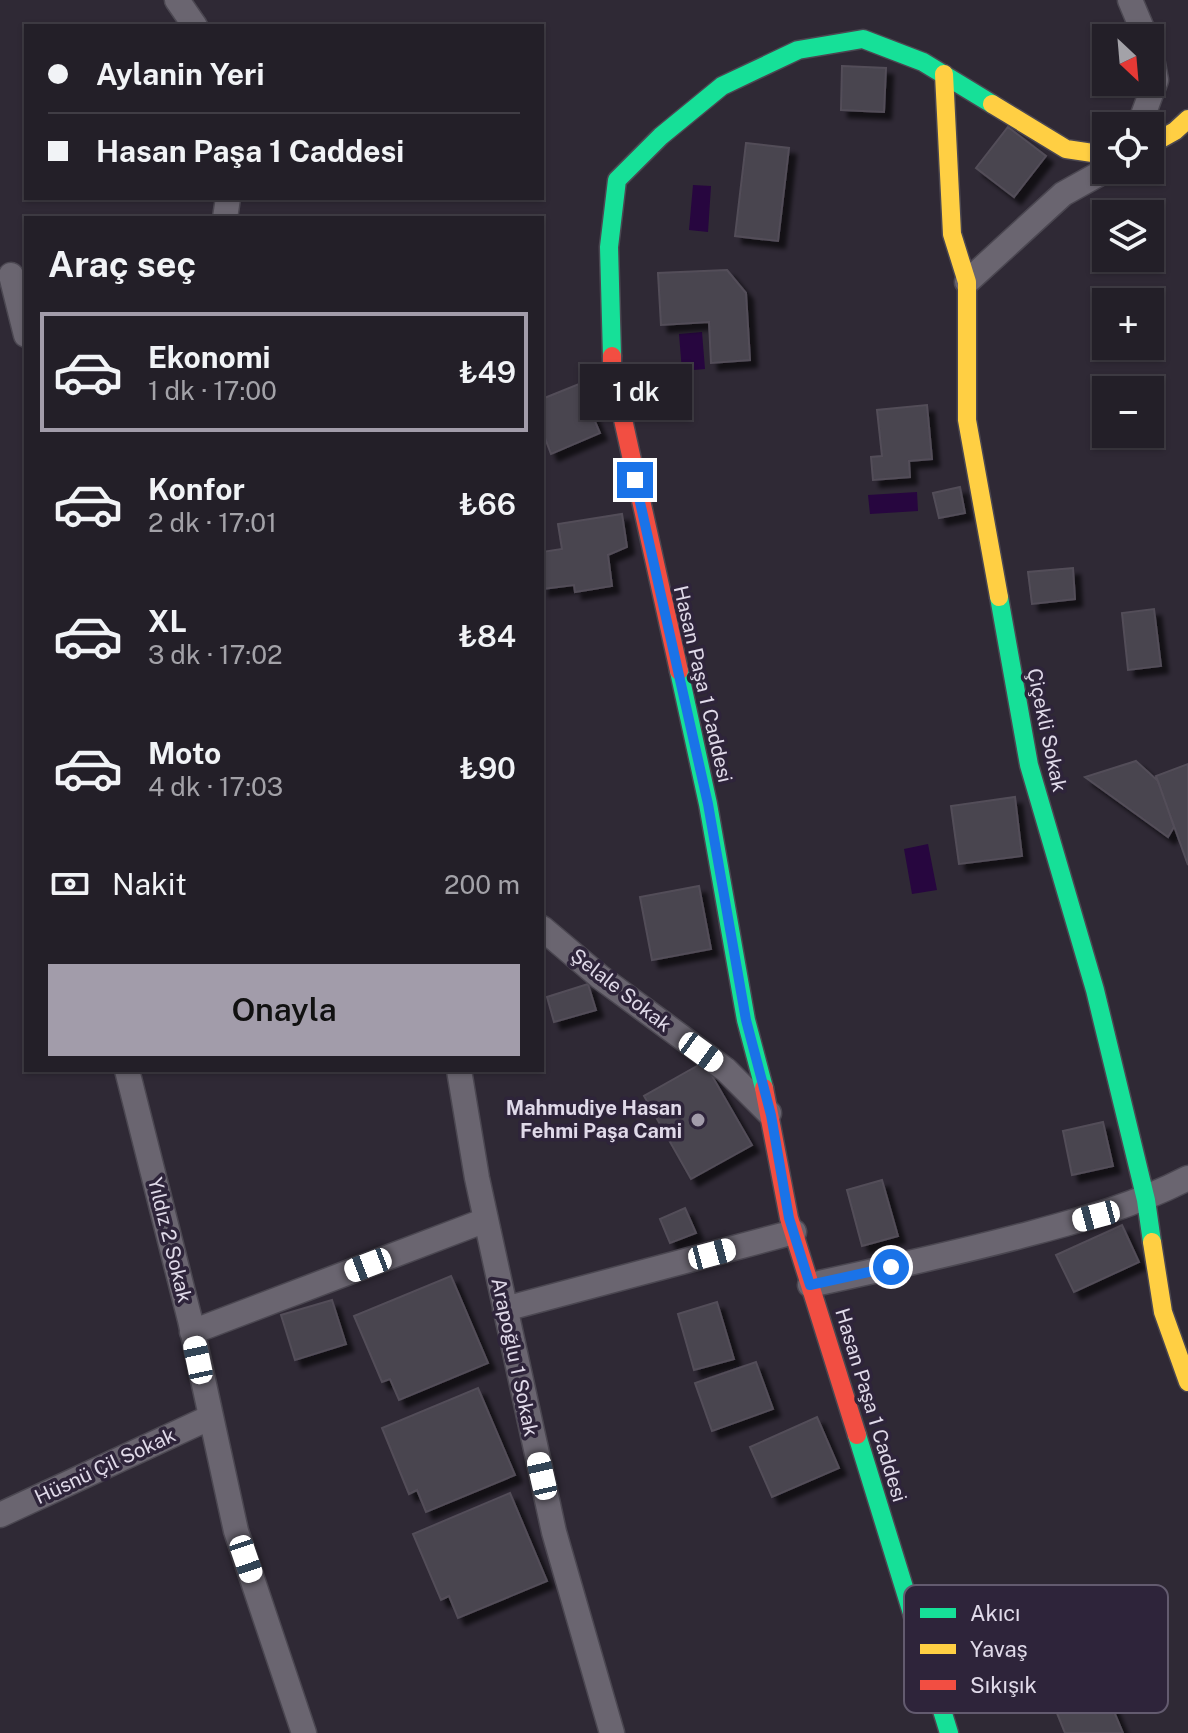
<!DOCTYPE html>
<html lang="tr">
<meta charset="utf-8">
<style>
body{margin:0;font-family:"Public Sans",sans-serif;background:#2f2c34;color:#f1f3f6;height:100vh;display:flex;flex-direction:column;font-size:30px;white-space:nowrap}
*{box-sizing:border-box;margin:0}
p{font-size:26px;color:#a3a2a8}
.icon{flex:none;width:44px;height:44px;fill:none;stroke:currentColor;stroke-width:2;stroke-linecap:round;stroke-linejoin:round}
.map{position:relative;flex:1;overflow:hidden}
.side{position:absolute;left:24px;top:216px;width:520px;height:856px;display:flex;flex-direction:column;background:#231f28;border-radius:0px;box-shadow:0 2px 6px #0004,0 0 0 2px #403d45}
.side>*{flex:none}
.top-card{position:absolute;left:24px;top:24px;width:520px;height:176px;border-radius:0px;box-shadow:0 2px 6px #0004,0 0 0 2px #403d45;display:grid;align-content:center;height:176px;padding:0 24px;background:#231f28}
.needle{width:52px;rotate:154deg}
.fabs{position:absolute;left:1092px;top:24px;display:grid;gap:16px}
.fabs a{display:grid;place-items:center;width:72px;height:72px;border-radius:0px;background:#231f28;box-shadow:0 2px 6px #0004,0 0 0 2px #403d45;font-size:40px}
.end{position:absolute;width:36px;height:36px;margin:-18px;border:10px solid #1a73e8;background:#fff;box-shadow:0 0 0 4px #fff}
.from{border-radius:50%}
.bubble{position:absolute;height:56px;border-radius:0px;background:#231f28;box-shadow:0 2px 6px #0004,0 0 0 2px #403d45;font-size:26px;font-weight:600;line-height:56px;text-align:center}
.car{position:absolute;width:24px;height:48px;margin:-24px -12px;border-radius:10px;box-shadow:0 0 6px 2px #0007;background:linear-gradient(#fff 24%,#345 0 40%,#fff 0 76%,#345 0 86%,#fff 0)}
.top-card b{display:flex;align-items:center;gap:28px;height:76px;font-size:30px}
.top-card b+b{border-top:2px solid #403d45}
.top-card i{width:20px;height:20px;background:#f1f3f6}
ul{padding:0;list-style:none}
li{display:flex;align-items:center;gap:24px;height:120px;margin:0 16px 12px;padding:0 8px;border:4px solid transparent;border-radius:0px}
li div{flex:1}
li b{display:block;font-size:30px}
li em{font-style:normal;font-weight:600}
li.selected{border-color:#a29caa}
li>.icon{width:72px;height:72px;stroke-width:1.5}
h2{padding:0 24px;font-size:36px;line-height:96px}
.pay{display:flex;align-items:center;gap:20px;height:88px;padding:0 24px;font-size:30px}
.pay p{margin-inline-start:auto}
.action{display:flex;gap:16px;margin-top:auto;padding:16px 24px}
.action a{flex:1;height:92px;border-radius:0px;background:#a29caa;color:#111;font-size:32px;font-weight:600;line-height:92px;text-align:center}
.map>svg:first-child{display:block}
.water{fill:#27063f}
.building{fill:#49444f;stroke:#534e59;stroke-width:2;filter:url(#shadow)}
.lines{fill:none;stroke-linecap:round;stroke-linejoin:round}
.street-casing{stroke:#4b4751;stroke-width:27}
.fast-casing{stroke:#4b4751;stroke-width:21}
.slow-casing{stroke:#4b4751;stroke-width:21}
.jam-casing{stroke:#4b4751;stroke-width:21}
.street{stroke:#6a6570;stroke-width:24}
.fast{stroke:#16e098;stroke-width:18}
.slow{stroke:#ffcf43;stroke-width:18}
.jam{stroke:#f24e42;stroke-width:18}
.route{stroke:#1a73e8;stroke-width:10}
.poi-dot{fill:#a29caa;stroke:#2e243a;stroke-width:3}
.labels{text-anchor:middle;stroke-width:7;stroke-linejoin:round;paint-order:stroke}
.street-label{font-size:20px;fill:#e0dae9;stroke:#2e243a}
.poi-label{font-size:20px;font-weight:bold;fill:#e0dae9;stroke:#2e243a;text-anchor:end}
.key{fill:#2e243a;stroke:#635b6f;stroke-width:2}
.key-label{font-size:22px;fill:#e0dae9}
</style>
<div class="map">
<svg width="1188" height="1733" viewBox="0 0 1188 1733">
<defs>
<filter id="shadow"><feDropShadow dx="7" dy="7" stdDeviation="2" flood-color="#0009"/></filter>
</defs>
<rect width="100%" height="100%" fill="#2f2935"/>
<path class="water" d="M693 185 711 186 708 232 689 230Z
M702 332 705 369 682 371 679 334Z
M917 492 918 511 870 514 868 495Z
M928 844 937 890 912 894 904 849Z"/>
<path class="building" d="M842 66 886 68 884 112 841 110Z
M1008 127 1046 156 1014 197 976 168Z
M746 143 789 148 778 241 735 236Z
M727 270 746 293 750 360 711 363 709 322 661 325 658 273Z
M579 384 600 433 551 454 542 430V399Z
M927 405 932 459 909 461 910 477 873 480 871 457 882 456 877 410Z
M960 487 965 513 939 518 933 493Z
M622 514 627 547 608 555 612 586 575 592 574 585 542 589V552L562 549 558 524Z
M1073 568 1075 599 1032 604 1028 572Z
M1154 609 1161 666 1128 670 1122 613Z
M1136 761 1158 781 1174 827 1168 837 1085 777Z
M1188 764V865L1156 776Z
M1015 797 1022 856 959 864 951 806Z
M699 886 711 949 652 960 640 897Z
M588 984 596 1010 554 1022 547 997Z
M704 1062 752 1145 691 1179 644 1096Z
M1103 1122 1113 1166 1072 1175 1063 1131Z
M882 1180 898 1236 862 1246 847 1190Z
M685 1208 696 1233 670 1243 660 1219Z
M1122 1225 1139 1262 1074 1292 1056 1255Z
M451 1276 488 1363 399 1400 390 1379 382 1382 354 1316Z
M332 1300 346 1344 295 1360 281 1315Z
M717 1302 734 1359 694 1370 678 1314Z
M756 1362 773 1409 712 1431 695 1383Z
M478 1388 515 1475 426 1512 417 1490 409 1494 382 1428Z
M817 1417 839 1468 772 1497 750 1447Z
M510 1493 547 1581 458 1618 449 1596 441 1600 413 1534Z
M1097 1671 1123 1733H1065L1048 1691Z"/>
<g class="lines">
<defs>
<path id="street" d="M177 0 195 26
M1130 0 1146 38
M1139 126 1156 80 1150 48
M225 218 228 198
M11 275 26 335
M967 282 1063 194 1106 170
M542 928 600 977 726 1070 769 1113
M127 1070 190 1320 236 1531 304 1733
M459 1070 477 1178 554 1532 612 1733
M810 1285C884 1269 958 1253 1032 1233 1088 1218 1135 1205 1188 1178
M505 1309 794 1232
M192 1332 486 1220
M0 1515 211 1417"/>
<path id="fast" d="M612 356 609 247 617 180 661 136 722 86 798 50 863 39 923 62 992 104
M999 597 1029 765 1095 990 1146 1200 1152 1242
M679 671 708 804 746 1020 764 1088
M857 1435 949 1733"/>
<path id="slow" d="M944 74 952 234 967 282V420L999 597
M992 104 1066 149 1106 155
M1150 145 1175 131 1188 119
M1152 1242 1163 1312 1188 1382"/>
<path id="jam" d="M612 356V370L679 671
M764 1088 789 1218 857 1435"/>
</defs>
<use href="#street" class="street-casing"/>
<use href="#fast" class="fast-casing"/>
<use href="#slow" class="slow-casing"/>
<use href="#jam" class="jam-casing"/>
<use href="#street" class="street"/>
<use href="#fast" class="fast"/>
<use href="#slow" class="slow"/>
<use href="#jam" class="jam"/>
</g>
<g class="lines">
<path class="route" d="M635 480 708 804 746 1020 771 1115 789 1218 810 1285 891 1267"/>
</g>
<circle class="poi-dot" cx="698" cy="1120" r="8"/>
<g class="labels">
<g class="street-label">
<text transform="translate(703 684) rotate(77)" y="7">Hasan Paşa 1 Caddesi</text>
<text transform="translate(1047 730) rotate(78)" y="7">Çiçekli Sokak</text>
<text transform="translate(621 990) rotate(38)" y="7">Şelale Sokak</text>
<text transform="translate(170 1240) rotate(76)" y="7">Yıldız 2 Sokak</text>
<text transform="translate(515 1357) rotate(78)" y="7">Arapoğlu 1 Sokak</text>
<text transform="translate(871 1405) rotate(73)" y="7">Hasan Paşa 1 Caddesi</text>
<text transform="translate(105 1466) rotate(-25)" y="7">Hüsnü Çil Sokak</text>
</g>
<g class="poi-label">
<text x="682" y="1115">Mahmudiye Hasan<tspan x="682" dy="23">Fehmi Paşa Cami</tspan></text>
</g>
</g>
<rect x="904" y="1585" width="264" height="128" rx="12" class="key"/>
<rect x="920" y="1608" width="36" height="10" fill="#16e098"/>
<rect x="920" y="1644" width="36" height="10" fill="#ffcf43"/>
<rect x="920" y="1680" width="36" height="10" fill="#f24e42"/>
<g class="key-label">
<text x="970" y="1621">Akıcı</text>
<text x="970" y="1657">Yavaş</text>
<text x="970" y="1693">Sıkışık</text>
</g>
</svg>
<div class="fabs">
<a><svg class="needle" viewBox="-14 -14 28 28"><path d="M0-13l5 13h-10z" fill="#e53935"/><path d="M0 13l5-13h-10z" fill="#a3a2a8"/></svg></a>
<a><svg class="icon" aria-label="locate" viewBox="0 0 24 24"><circle cx="12" cy="12" r="6"/><path d="M12 2v4M12 18v4M2 12h4M18 12h4"/></svg></a>
<a><svg class="icon" aria-label="layers" viewBox="0 0 24 24"><path d="M12 4l9 5-9 5-9-5zM3 14l9 5 9-5"/></svg></a>
<a>+</a>
<a>−</a>
</div>
<i class="end from" style="left:891px;top:1267px"></i>
<i class="end" style="left:635px;top:480px"></i>
<div class="bubble" style="left:580px;top:364px;width:112px">1 dk</div>
<i class="car" style="left:701px;top:1052px;rotate:126deg"></i>
<i class="car" style="left:1096px;top:1216px;rotate:255deg"></i>
<i class="car" style="left:712px;top:1254px;rotate:75deg"></i>
<i class="car" style="left:368px;top:1265px;rotate:249deg"></i>
<i class="car" style="left:198px;top:1360px;rotate:348deg"></i>
<i class="car" style="left:542px;top:1476px;rotate:347deg"></i>
<i class="car" style="left:246px;top:1559px;rotate:161deg"></i>
<div class="top-card">
<b><i class="from"></i>Aylanin Yeri</b>
<b><i></i>Hasan Paşa 1 Caddesi</b>
</div>
<section class="side">
<h2>Araç seç</h2>
<ul>
<li class="selected"><svg class="icon" aria-label="car" viewBox="0 0 24 24"><path d="M5 17H2v-5l4-1 3-4h7l3 4 3 1v5h-3M9 17h6M6 11h13"/><circle cx="7" cy="17" r="2"/><circle cx="17" cy="17" r="2"/></svg><div><b>Ekonomi</b><p>1 dk · 17:00</p></div><em>₺49</em></li>
<li><svg class="icon" aria-label="car" viewBox="0 0 24 24"><path d="M5 17H2v-5l4-1 3-4h7l3 4 3 1v5h-3M9 17h6M6 11h13"/><circle cx="7" cy="17" r="2"/><circle cx="17" cy="17" r="2"/></svg><div><b>Konfor</b><p>2 dk · 17:01</p></div><em>₺66</em></li>
<li><svg class="icon" aria-label="car" viewBox="0 0 24 24"><path d="M5 17H2v-5l4-1 3-4h7l3 4 3 1v5h-3M9 17h6M6 11h13"/><circle cx="7" cy="17" r="2"/><circle cx="17" cy="17" r="2"/></svg><div><b>XL</b><p>3 dk · 17:02</p></div><em>₺84</em></li>
<li><svg class="icon" aria-label="car" viewBox="0 0 24 24"><path d="M5 17H2v-5l4-1 3-4h7l3 4 3 1v5h-3M9 17h6M6 11h13"/><circle cx="7" cy="17" r="2"/><circle cx="17" cy="17" r="2"/></svg><div><b>Moto</b><p>4 dk · 17:03</p></div><em>₺90</em></li>
</ul>
<div class="pay"><svg class="icon" aria-label="cash" viewBox="0 0 24 24"><path d="M3 7h18v10H3z"/><circle cx="12" cy="12" r="2"/></svg>Nakit<p>200 m</p></div>
<div class="action"><a>Onayla</a></div>
</section>
</div>
